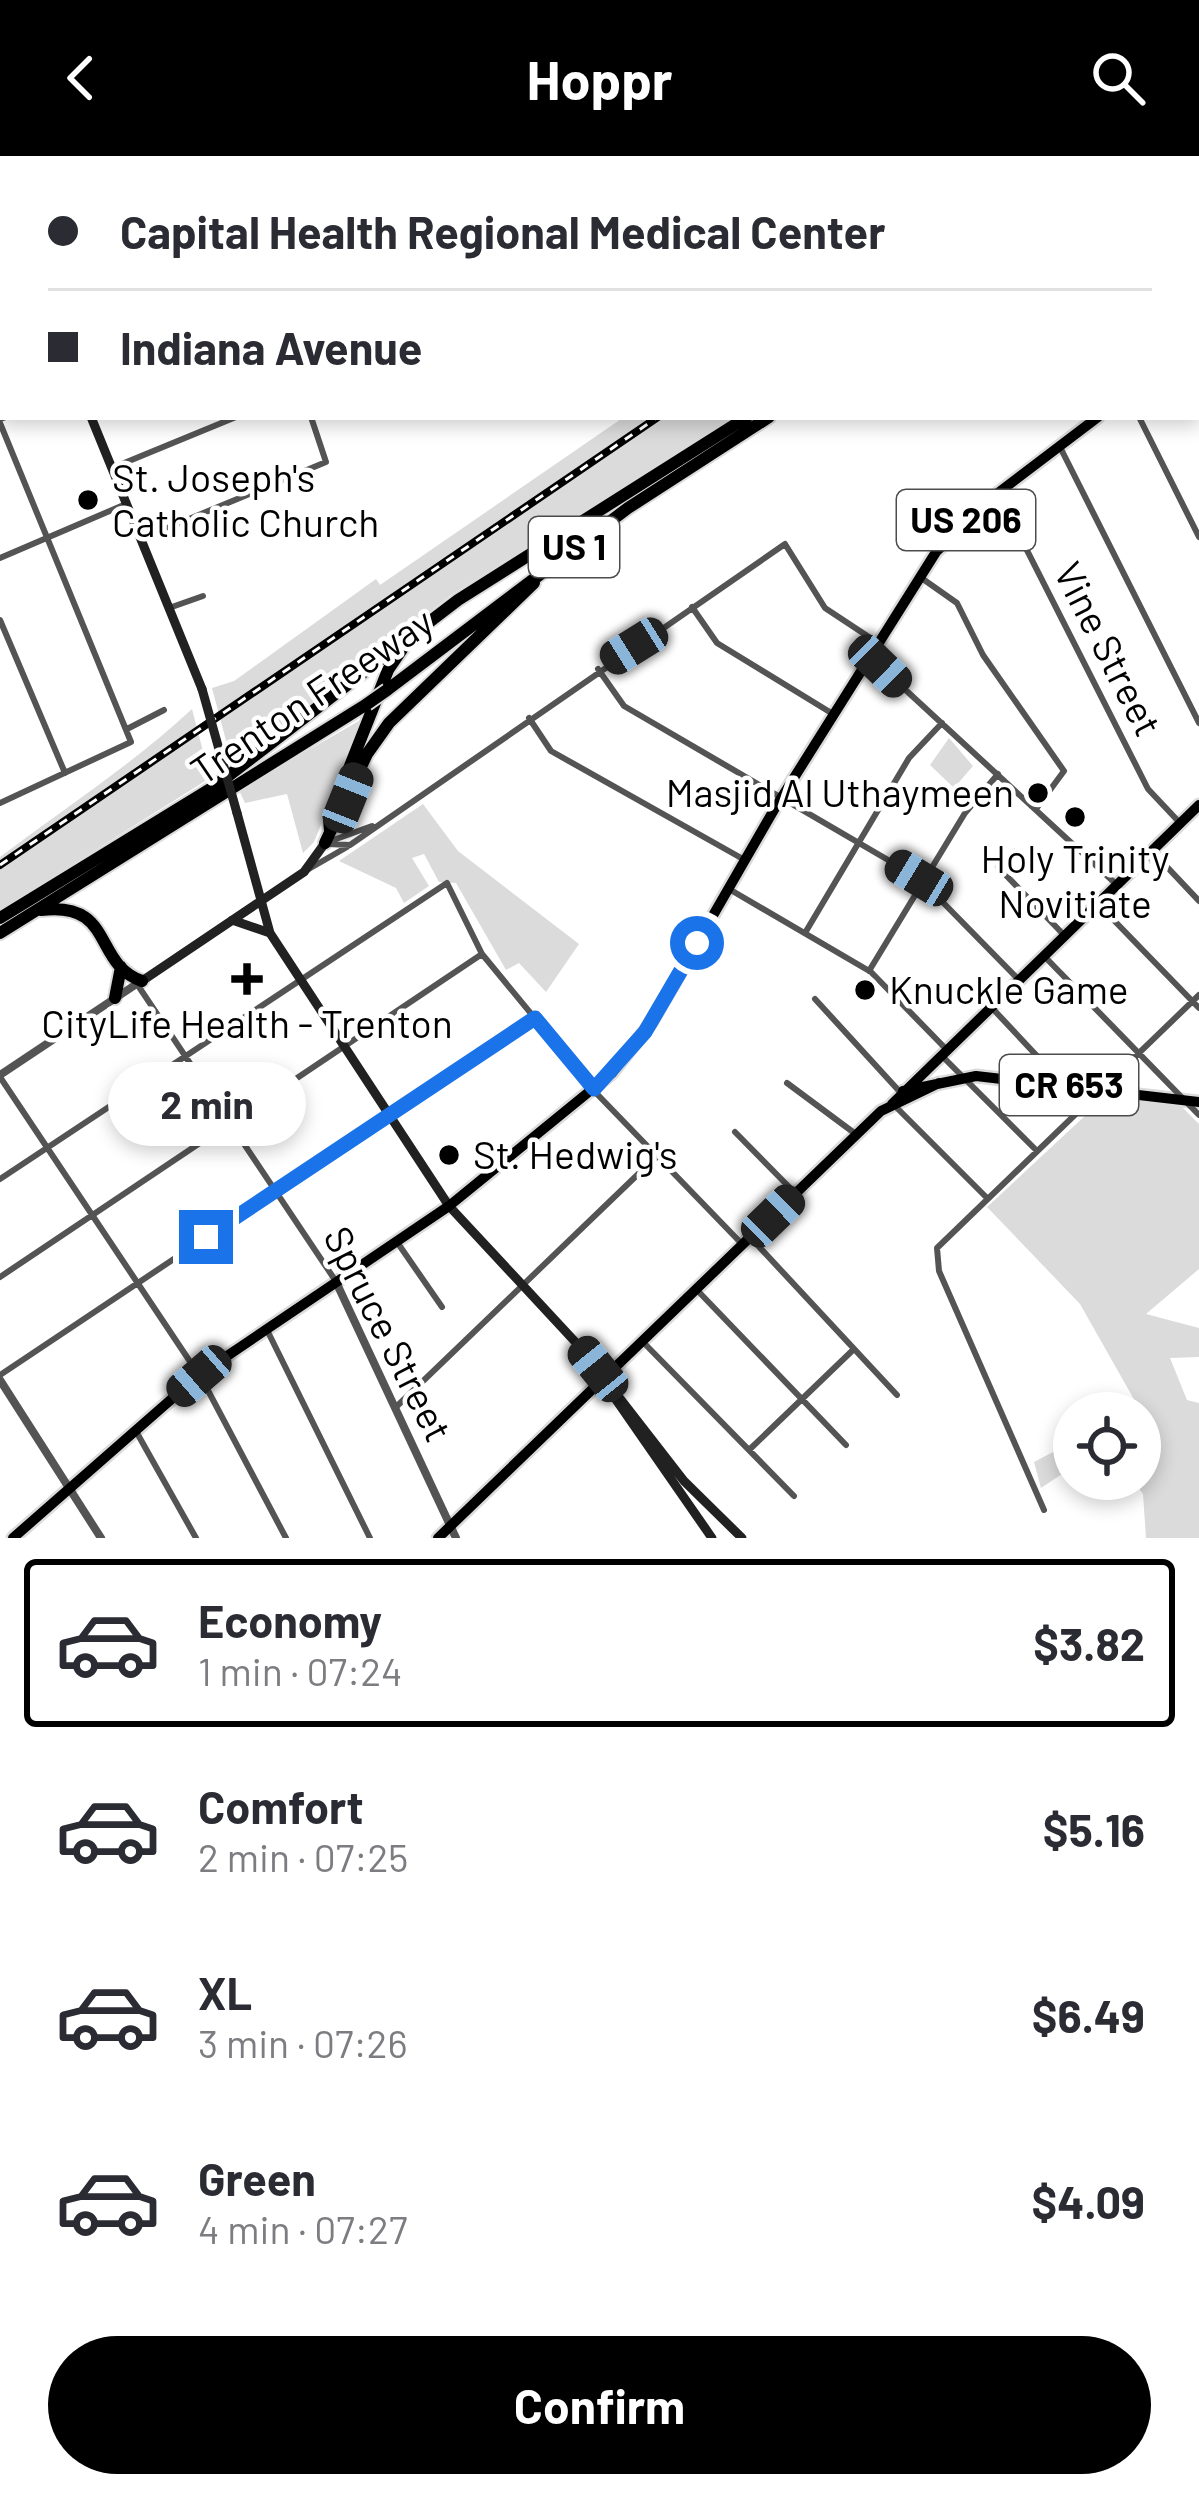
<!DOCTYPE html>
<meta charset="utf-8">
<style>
body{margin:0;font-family:Barlow,sans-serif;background:#f7f7f7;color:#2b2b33;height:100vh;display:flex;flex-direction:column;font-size:45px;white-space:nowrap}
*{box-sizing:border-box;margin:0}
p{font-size:39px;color:#7c7c81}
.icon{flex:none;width:66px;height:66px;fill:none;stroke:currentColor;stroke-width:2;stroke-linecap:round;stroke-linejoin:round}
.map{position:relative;height:1382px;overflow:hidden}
.side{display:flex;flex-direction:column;background:#fff;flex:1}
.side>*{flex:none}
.top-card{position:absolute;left:0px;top:0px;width:1200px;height:264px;box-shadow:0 6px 18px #0003;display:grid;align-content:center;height:264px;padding:0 48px;background:#fff}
.controls{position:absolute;left:1053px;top:1236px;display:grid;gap:24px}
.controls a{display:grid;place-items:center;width:108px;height:108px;border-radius:50%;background:#fff;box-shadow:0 6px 18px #0003;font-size:60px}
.end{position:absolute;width:54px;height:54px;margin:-27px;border:15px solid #1a73e8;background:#fff;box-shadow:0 0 0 6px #fff}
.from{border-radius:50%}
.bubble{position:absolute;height:84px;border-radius:42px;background:#fff;box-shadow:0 6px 18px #0003;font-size:39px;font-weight:700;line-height:84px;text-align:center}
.car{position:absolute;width:36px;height:72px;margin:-36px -18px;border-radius:15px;box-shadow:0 0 9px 3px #0007;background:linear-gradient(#222 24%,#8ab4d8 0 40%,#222 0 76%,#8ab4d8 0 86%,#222 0)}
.top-card b{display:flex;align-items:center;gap:42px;height:114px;font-size:45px}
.top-card b+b{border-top:3px solid #e1e1e2}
.top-card i{width:30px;height:30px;background:#2b2b33}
ul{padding:21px 0 0;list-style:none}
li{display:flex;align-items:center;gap:36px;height:168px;margin:0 24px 18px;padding:0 24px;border:6px solid transparent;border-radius:12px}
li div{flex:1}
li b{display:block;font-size:45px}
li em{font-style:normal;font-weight:700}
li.selected{border-color:#000}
li>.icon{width:108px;height:108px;stroke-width:1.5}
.primary-button{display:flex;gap:24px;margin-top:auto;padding:24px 48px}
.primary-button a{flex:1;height:138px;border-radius:72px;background:#000;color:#fff;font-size:48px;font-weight:700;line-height:138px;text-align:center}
header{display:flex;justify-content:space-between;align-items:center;height:156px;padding:0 48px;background:#000;color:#fff;font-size:54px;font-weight:700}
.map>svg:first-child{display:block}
.green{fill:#dbdbdb}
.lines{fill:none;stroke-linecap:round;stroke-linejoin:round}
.primary-casing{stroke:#dbdbdb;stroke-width:15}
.motorway-casing{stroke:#dbdbdb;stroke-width:16}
.minor{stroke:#545454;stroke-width:6}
.tertiary{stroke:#545454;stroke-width:8}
.secondary{stroke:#212121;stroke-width:9}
.primary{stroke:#000;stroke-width:10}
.motorway{stroke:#000;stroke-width:12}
.rail-casing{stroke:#000;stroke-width:8}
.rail{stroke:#fff;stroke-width:3;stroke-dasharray:9;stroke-linecap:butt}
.motorway-bridge-casing{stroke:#dbdbdb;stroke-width:16;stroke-linecap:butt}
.secondary-bridge{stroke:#212121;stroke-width:9}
.motorway-bridge{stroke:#000;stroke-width:12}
.route{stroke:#1a73e8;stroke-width:15}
.poi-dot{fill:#000;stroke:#fff;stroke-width:4.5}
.labels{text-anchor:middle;stroke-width:9;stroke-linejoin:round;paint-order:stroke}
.shield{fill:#fff;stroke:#4c4c4c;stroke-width:3}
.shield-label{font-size:36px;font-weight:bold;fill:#000}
.poi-label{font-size:39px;fill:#000;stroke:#fff;text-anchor:start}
.street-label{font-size:39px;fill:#000;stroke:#fff}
</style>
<header><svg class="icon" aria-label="back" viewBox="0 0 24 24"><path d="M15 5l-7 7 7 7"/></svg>Hoppr<svg class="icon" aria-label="search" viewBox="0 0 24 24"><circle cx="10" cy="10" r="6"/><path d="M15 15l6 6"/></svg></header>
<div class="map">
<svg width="1199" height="1382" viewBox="0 0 1199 1382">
<rect width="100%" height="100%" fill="#fff"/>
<path class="green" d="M624 261H734L451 439 233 611 212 532 234 525 376 423 380 429Z
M192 553 210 622 0 754V701C65 652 133 608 192 553Z
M364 562 314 686 303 697 287 638 245 647 239 634Z
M949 582 973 610 954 632 930 609Z
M423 648 458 695 579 788 546 836 519 807 506 814 456 727 439 726 424 698 412 702 429 730 404 747 396 732 339 705Z
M1118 943 1182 951 1199 968V1113L1146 1158 1199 1172V1201L1170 1202 1187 1244 1199 1247V1382H1146L1143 1338 1132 1323H1140V1257H1135L1140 1254 1080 1148 987 1051 1102 944Z
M1074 1285V1310L1041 1332 1034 1306Z"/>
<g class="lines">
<defs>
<path id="primary" d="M1197 203 1199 202
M903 935 976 920 1199 946
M892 948 1199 649
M13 1382 199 1219 449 1050 612 917 651 867 775 652 936 396 998 337 1098 261
M438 1382 881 955 939 927"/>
<path id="motorway" d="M1137 3 1141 0
M1153 3 1157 0
M387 534 628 352 769 261
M330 675 329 663 388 514 405 489
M325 687 367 598 389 567 534 427
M41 754C115 745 92 807 142 825
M0 762 215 630 458 444 747 261
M0 777 367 548
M115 842 121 811"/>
</defs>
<use href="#primary" class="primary-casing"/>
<use href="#motorway" class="motorway-casing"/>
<path class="minor" d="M277 0 279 3
M400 0 402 3
M489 0 491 3
M759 0 760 3
M156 3 163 0
M0 84 3 79
M0 165 3 164
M1139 261 1199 381
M0 267 131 586 0 647
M1060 291 1199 567
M112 312 236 261
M998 337 1148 633 1180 667
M141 383 326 306 311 261
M0 402 126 348
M920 421 957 447 983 499 1064 615 1036 653
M692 451 717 487 833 558
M169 452 203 440
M0 464 65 617
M872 503 1116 728
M598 513 624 550 919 722 1018 823
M529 562 551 595 743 703
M127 573 164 554
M328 686 372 670
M328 688 350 689 785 388 825 452 878 487
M1152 695 1199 745
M1014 696 998 711 1063 778
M307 714 347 691
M729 733 871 816 946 893
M1100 750 1199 852
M805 777 909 602 942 567
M1046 802 1199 959
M869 815 965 657 998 618
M137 828 335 1124
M815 843 900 936
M993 853 1084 950
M943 901 1037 995
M0 921 203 1225 286 1382
M787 927 857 979
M895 950 987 1042
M735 976 796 1038
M0 1023 447 727 482 798 598 939 741 1087
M750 1081 897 1239
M397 1086 442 1151
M0 1121 482 798
M696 1133 846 1289
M267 1174 370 1382
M643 1186 794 1340
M0 1219 535 862
M395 1252 658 999
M137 1277 196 1382
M749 1294 854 1193
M1044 1354 939 1115 937 1092 1199 839"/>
<path class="tertiary" d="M1186 0 1188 3
M581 3 585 0
M1197 18 1199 22
M0 262 3 261
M0 919 141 825
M337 1128 456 1382
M0 1224 101 1382"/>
<path class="secondary" d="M0 17 3 24
M91 261 202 533
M237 657 270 777 449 1050 580 1191 684 1325 742 1382
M232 764 270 777
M142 825 304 716 325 687
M612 1238 712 1382"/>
<use href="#primary" class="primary"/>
<use href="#motorway" class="motorway"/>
<defs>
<path id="rail" d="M1048 3 1055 0
M0 709 658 261"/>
</defs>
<use href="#rail" class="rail-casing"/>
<use href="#rail" class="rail"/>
<defs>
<path id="motorway-bridge" d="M367 548 387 534"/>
</defs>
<use href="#motorway-bridge" class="motorway-bridge-casing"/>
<path class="secondary-bridge" d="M202 533 237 657"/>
<use href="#motorway-bridge" class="motorway-bridge"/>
</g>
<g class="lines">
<path class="route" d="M206 1081 535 862 594 933 645 876 697 787"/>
</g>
<g class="poi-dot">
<circle cx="88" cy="344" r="12"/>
<circle cx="1038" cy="637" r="12"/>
<circle cx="1075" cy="661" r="12"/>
<path d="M241 805h12v12h12v12h-12v12h-12v-12h-12v-12h12z"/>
<circle cx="865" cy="834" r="12"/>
<circle cx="449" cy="999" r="12"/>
</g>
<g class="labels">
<g class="shield">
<rect x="897" y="334" width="138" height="60" rx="9"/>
<rect x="529" y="361" width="90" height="60" rx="9"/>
<rect x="1000" y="899" width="138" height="60" rx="9"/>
</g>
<g class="shield-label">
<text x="966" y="377">US 206</text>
<text x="574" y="404">US 1</text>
<text x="1069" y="942">CR 653</text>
</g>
<g class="poi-label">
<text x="112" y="336">St. Joseph's<tspan x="112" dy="45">Catholic Church</tspan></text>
<text x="1014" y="651" text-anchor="end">Masjid Al Uthaymeen</text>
<text x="1075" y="717" text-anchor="middle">Holy Trinity<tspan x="1075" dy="45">Novitiate</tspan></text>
<text x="889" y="848">Knuckle Game</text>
<text x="247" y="882" text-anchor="middle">CityLife Health - Trenton</text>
<text x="473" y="1013">St. Hedwig's</text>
</g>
<g class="street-label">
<text transform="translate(1108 493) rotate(63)" y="14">Vine Street</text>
<text transform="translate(312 540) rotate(-34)" y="14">Trenton Freeway</text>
<text transform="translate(388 1178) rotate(63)" y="14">Spruce Street</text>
</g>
</g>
</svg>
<div class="controls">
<a><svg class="icon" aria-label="locate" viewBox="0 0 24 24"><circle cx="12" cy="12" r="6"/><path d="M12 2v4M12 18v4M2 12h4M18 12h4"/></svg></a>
</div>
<i class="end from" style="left:697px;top:787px"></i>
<i class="end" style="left:206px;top:1081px"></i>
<div class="bubble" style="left:108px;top:906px;width:198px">2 min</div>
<i class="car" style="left:634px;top:490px;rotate:238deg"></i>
<i class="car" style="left:880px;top:510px;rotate:134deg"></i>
<i class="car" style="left:348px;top:642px;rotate:22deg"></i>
<i class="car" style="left:919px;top:722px;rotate:301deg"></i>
<i class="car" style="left:773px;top:1060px;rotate:46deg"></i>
<i class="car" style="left:598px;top:1213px;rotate:321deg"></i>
<i class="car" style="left:199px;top:1220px;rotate:229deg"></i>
<div class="top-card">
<b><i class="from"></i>Capital Health Regional Medical Center</b>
<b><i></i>Indiana Avenue</b>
</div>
</div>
<section class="side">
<ul>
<li class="selected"><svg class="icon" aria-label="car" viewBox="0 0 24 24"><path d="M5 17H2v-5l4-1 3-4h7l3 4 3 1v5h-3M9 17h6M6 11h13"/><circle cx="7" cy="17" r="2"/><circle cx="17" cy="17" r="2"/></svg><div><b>Economy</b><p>1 min · 07:24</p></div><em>$3.82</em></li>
<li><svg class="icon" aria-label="car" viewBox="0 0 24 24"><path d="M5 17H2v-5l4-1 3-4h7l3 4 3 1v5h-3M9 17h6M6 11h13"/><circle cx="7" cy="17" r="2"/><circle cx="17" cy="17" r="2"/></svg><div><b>Comfort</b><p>2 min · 07:25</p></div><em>$5.16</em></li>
<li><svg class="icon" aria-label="car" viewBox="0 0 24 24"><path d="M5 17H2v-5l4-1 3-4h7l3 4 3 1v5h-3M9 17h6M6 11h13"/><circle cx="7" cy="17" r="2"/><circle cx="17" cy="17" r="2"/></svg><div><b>XL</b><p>3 min · 07:26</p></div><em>$6.49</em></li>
<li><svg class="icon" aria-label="car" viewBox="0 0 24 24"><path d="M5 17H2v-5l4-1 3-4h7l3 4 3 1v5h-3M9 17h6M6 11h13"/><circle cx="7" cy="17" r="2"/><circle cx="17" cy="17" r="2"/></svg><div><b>Green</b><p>4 min · 07:27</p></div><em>$4.09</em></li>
</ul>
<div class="primary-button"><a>Confirm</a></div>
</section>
